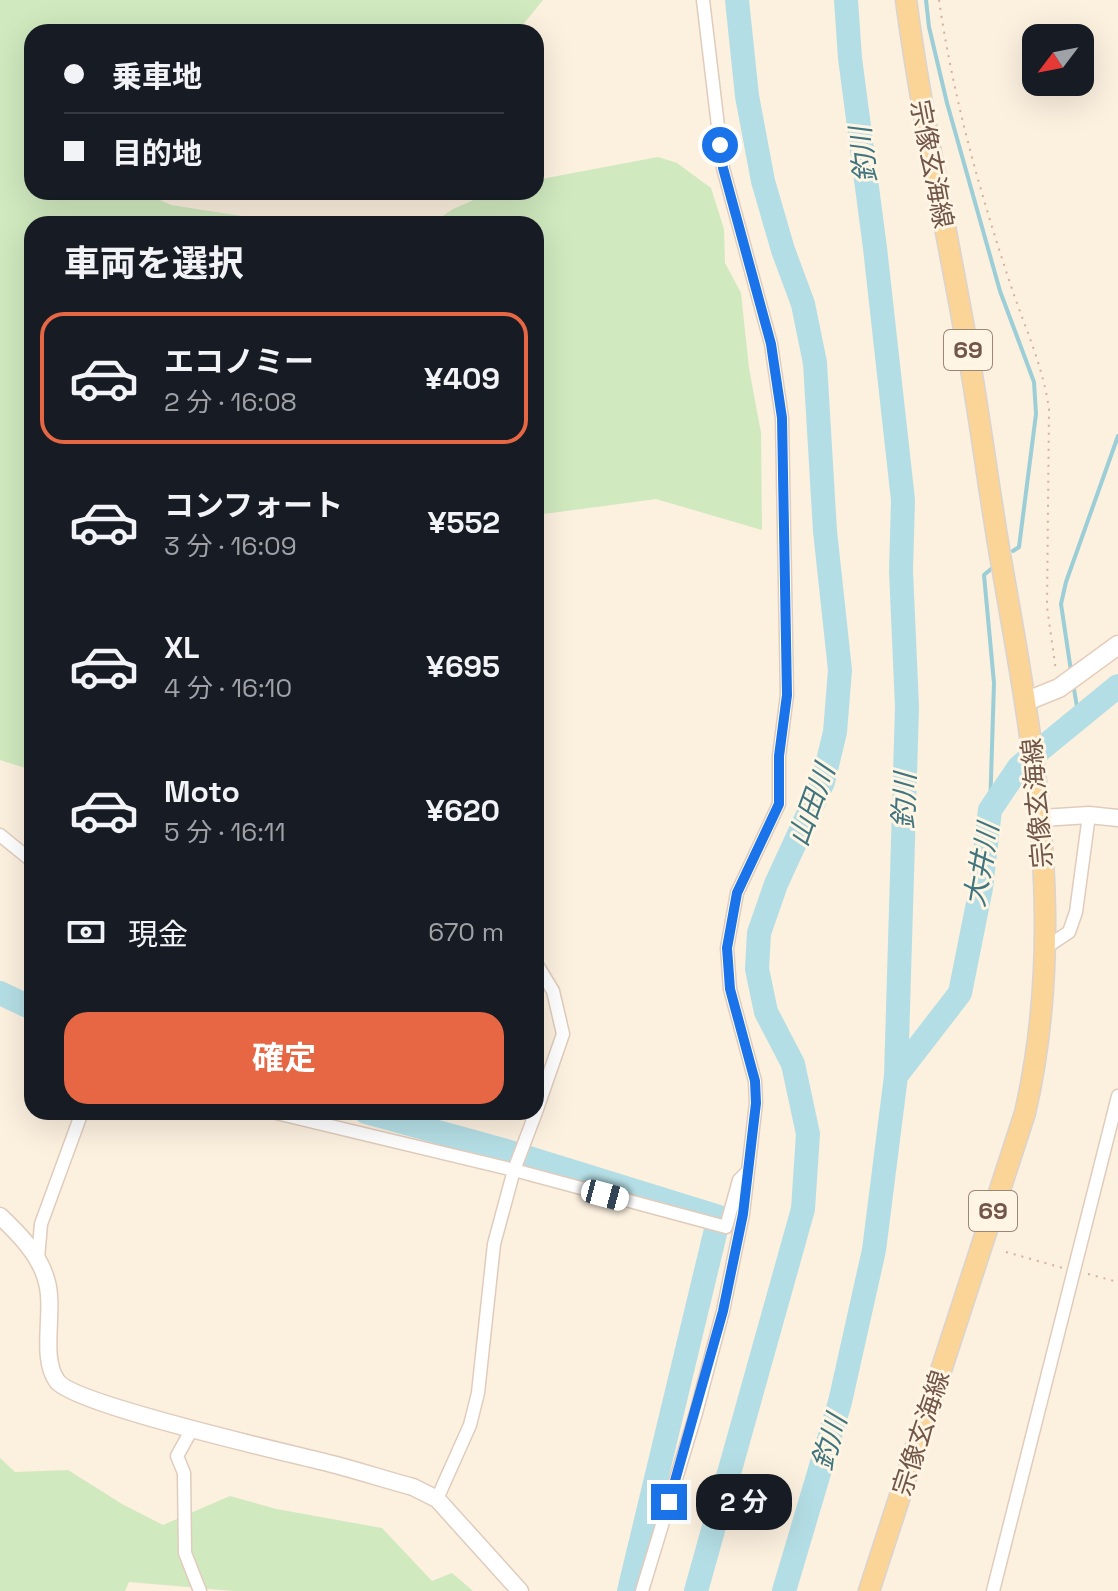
<!DOCTYPE html>
<html lang="ja">
<meta charset="utf-8">
<style>
body{margin:0;font-family:"Space Grotesk","Noto Sans JP",sans-serif;background:#242831;color:#f1f3f6;height:100vh;display:flex;flex-direction:column;font-size:30px;white-space:nowrap}
*{box-sizing:border-box;margin:0}
p{font-size:26px;color:#9ea1a6}
.icon{flex:none;width:44px;height:44px;fill:none;stroke:currentColor;stroke-width:2;stroke-linecap:round;stroke-linejoin:round}
.map{position:relative;flex:1;overflow:hidden}
.drawer{position:absolute;left:24px;top:216px;width:520px;height:904px;display:flex;flex-direction:column;background:#171b24;border-radius:24px;box-shadow:0 8px 32px #0002}
.drawer>*{flex:none}
.top-card{position:absolute;left:24px;top:24px;width:520px;height:176px;border-radius:24px;box-shadow:0 8px 32px #0002;display:grid;align-content:center;height:176px;padding:0 40px;background:#171b24}
.needle{width:52px;rotate:238deg}
.tools{position:absolute;left:1022px;top:24px;display:grid;gap:16px}
.tools a{display:grid;place-items:center;width:72px;height:72px;border-radius:16px;background:#171b24;box-shadow:0 8px 32px #0002;font-size:40px}
.end{position:absolute;width:36px;height:36px;margin:-18px;border:10px solid #1a73e8;background:#fff;box-shadow:0 0 0 4px #fff}
.from{border-radius:50%}
.bubble{position:absolute;height:56px;border-radius:24px;background:#171b24;box-shadow:0 8px 32px #0002;font-size:26px;font-weight:700;line-height:56px;text-align:center}
.car{position:absolute;width:24px;height:48px;margin:-24px -12px;border-radius:10px;box-shadow:0 0 6px 2px #0007;background:linear-gradient(#fff 24%,#345 0 40%,#fff 0 76%,#345 0 86%,#fff 0)}
.top-card b{display:flex;align-items:center;gap:28px;height:76px;font-size:30px}
.top-card b+b{border-top:2px solid #363941}
.top-card i{width:20px;height:20px;background:#f1f3f6}
ul{padding:0;list-style:none}
li{display:flex;align-items:center;gap:24px;height:132px;margin:0 16px 12px;padding:0 24px;border:4px solid transparent;border-radius:24px}
li div{flex:1}
li b{display:block;font-size:30px}
li em{font-style:normal;font-weight:700}
li.selected{border-color:#e76643}
li>.icon{width:72px;height:72px;stroke-width:1.5}
h2{padding:0 40px;font-size:36px;line-height:96px}
.pay{display:flex;align-items:center;gap:20px;height:88px;padding:0 40px;font-size:30px}
.pay p{margin-inline-start:auto}
.button{display:flex;gap:16px;margin-top:auto;padding:16px 40px}
.button a{flex:1;height:92px;border-radius:24px;background:#e76643;color:#fff;font-size:32px;font-weight:700;line-height:92px;text-align:center}
.map>svg:first-child{display:block}
.green{fill:#d0e9be}
.lines{fill:none;stroke-linecap:round;stroke-linejoin:round}
.stream{stroke:#9bced7;stroke-width:4}
.river{stroke:#b4dee5;stroke-width:24}
.minor-casing{stroke:#e0ccbc;stroke-width:15}
.tertiary-casing{stroke:#e0ccbc;stroke-width:19}
.secondary-casing{stroke:#e5cdba;stroke-width:21}
.primary-casing{stroke:#dad3cf;stroke-width:23}
.path{stroke:#d5b19b;stroke-width:2;stroke-dasharray:2 6;stroke-linecap:butt}
.minor{stroke:#fff;stroke-width:12}
.tertiary{stroke:#fff;stroke-width:16}
.secondary{stroke:#fff;stroke-width:18}
.primary{stroke:#fbd597;stroke-width:20}
.route{stroke:#1a73e8;stroke-width:10}
.labels{text-anchor:middle;stroke-width:6;stroke-linejoin:round;paint-order:stroke}
.shield{fill:#fff5e5;stroke:#9c8676;stroke-width:2}
.shield-label{font-size:24px;font-weight:bold;fill:#725647}
.street-label{font-size:26px;fill:#725647;stroke:#fff5e5}
.water-label{font-size:28px;font-style:italic;fill:#3f757f;stroke:#fff5e5}
</style>
<div class="map">
<svg width="1118" height="1591" viewBox="0 0 1118 1591">
<rect width="100%" height="100%" fill="#fcf0df"/>
<path class="green" d="M0 0H543L517 32H32V192H153L158 199 171 205 294 224H32V770L0 760Z
M658 157 677 163 711 188 724 229 725 263 741 293 749 368 761 433 762 530 656 499 536 515V224H431L453 209 492 192H536V180Z
M0 1458 15 1472 68 1470 122 1504 163 1525 230 1496 276 1509 382 1528 432 1581 452 1573 473 1591H234L129 1582 125 1591H0Z"/>
<g class="lines">
<path class="stream" d="M926 0 929 27 947 103 1000 291 1034 382 1036 414 1019 547 1013 551
M1071 671 1061 604 1066 582 1118 436
M1073 683 1079 719
M990 810 994 683 984 575 991 569"/>
<path class="river" d="M0 993 32 1008
M896 1076 960 993 981 888 990 810 1019 767 1118 686
M366 1112 503 1150 719 1217 629 1591
M696 1591 803 1209 808 1134 793 1064 766 1012 757 969 759 933 776 884 823 782 835 732 840 670 825 531 815 363 803 304 783 250 763 181 747 96 737 0
M784 1591 840 1402 874 1250 896 1076 907 707 901 571 903 500 875 248 850 58 846 0"/>
<defs>
<path id="minor" d="M0 835 32 861
M1045 948 1069 932 1076 912 1089 815
M536 963 553 991 563 1034 536 1112
M272 1112 514 1170 726 1227 739 1180 747 1172
M38 1258 41 1224 82 1112
M192 1429 177 1456 184 1473 185 1553 200 1591
M437 1499 470 1425 478 1393 494 1244 514 1170 536 1112
M642 1591 696 1413 723 1311 743 1214 756 1103 755 1081 730 989 727 948 737 893 779 804V756L787 695 782 418 771 344 723 168 703 0
M993 1591 1118 1096"/>
<path id="tertiary" d="M1042 818 1089 815 1118 818
M0 1216C18 1233 39 1254 46 1279 56 1309 39 1356 57 1381 74 1405 294 1454 336 1465 362 1472 387 1480 413 1487L437 1499 520 1591"/>
<path id="secondary" d="M1027 701 1059 688 1118 645"/>
<path id="primary" d="M869 1591 1025 1113C1069 922 1032 738 999 549 987 477 978 405 965 334 945 222 921 112 906 0"/>
</defs>
<use href="#minor" class="minor-casing"/>
<use href="#tertiary" class="tertiary-casing"/>
<use href="#secondary" class="secondary-casing"/>
<use href="#primary" class="primary-casing"/>
<path class="path" d="M939 0C953 97 980 193 1011 286 1025 328 1043 366 1049 409L1047 607 1056 671
M1006 1252 1063 1268
M1088 1274 1118 1282"/>
<use href="#minor" class="minor"/>
<use href="#tertiary" class="tertiary"/>
<use href="#secondary" class="secondary"/>
<use href="#primary" class="primary"/>
</g>
<g class="lines">
<path class="route" d="M669 1502 723 1311 743 1214 756 1103 755 1081 730 989 727 948 737 893 779 804V756L787 695 782 418 771 344 723 168 720 145"/>
</g>
<g class="labels">
<g class="shield">
<rect x="944" y="330" width="48" height="40" rx="6"/>
<rect x="969" y="1191" width="48" height="40" rx="6"/>
</g>
<g class="shield-label">
<text x="968" y="358">69</text>
<text x="993" y="1219">69</text>
</g>
<g class="street-label">
<text transform="translate(932 164) rotate(79)" y="9">宗像玄海線</text>
<text transform="translate(1037 803) rotate(-95)" y="9">宗像玄海線</text>
<text transform="translate(921 1433) rotate(-72)" y="9">宗像玄海線</text>
</g>
<g class="water-label">
<text transform="translate(863 155) rotate(-97)" y="10">釣川</text>
<text transform="translate(904 801) rotate(-88)" y="10">釣川</text>
<text transform="translate(811 805) rotate(-70)" y="10">山田川</text>
<text transform="translate(981 865) rotate(-80)" y="10">大井川</text>
<text transform="translate(829 1442) rotate(-73)" y="10">釣川</text>
</g>
</g>
</svg>
<div class="tools">
<a><svg class="needle" viewBox="-14 -14 28 28"><path d="M0-13l5 13h-10z" fill="#e53935"/><path d="M0 13l5-13h-10z" fill="#9ea1a6"/></svg></a>
</div>
<i class="end from" style="left:720px;top:145px"></i>
<i class="end" style="left:669px;top:1502px"></i>
<div class="bubble" style="left:696px;top:1474px;width:96px">2 分</div>
<i class="car" style="left:605px;top:1195px;rotate:105deg"></i>
<div class="top-card">
<b><i class="from"></i>乗車地</b>
<b><i></i>目的地</b>
</div>
<section class="drawer">
<h2>車両を選択</h2>
<ul>
<li class="selected"><svg class="icon" aria-label="car" viewBox="0 0 24 24"><path d="M5 17H2v-5l4-1 3-4h7l3 4 3 1v5h-3M9 17h6M6 11h13"/><circle cx="7" cy="17" r="2"/><circle cx="17" cy="17" r="2"/></svg><div><b>エコノミー</b><p>2 分 · 16:08</p></div><em>¥409</em></li>
<li><svg class="icon" aria-label="car" viewBox="0 0 24 24"><path d="M5 17H2v-5l4-1 3-4h7l3 4 3 1v5h-3M9 17h6M6 11h13"/><circle cx="7" cy="17" r="2"/><circle cx="17" cy="17" r="2"/></svg><div><b>コンフォート</b><p>3 分 · 16:09</p></div><em>¥552</em></li>
<li><svg class="icon" aria-label="car" viewBox="0 0 24 24"><path d="M5 17H2v-5l4-1 3-4h7l3 4 3 1v5h-3M9 17h6M6 11h13"/><circle cx="7" cy="17" r="2"/><circle cx="17" cy="17" r="2"/></svg><div><b>XL</b><p>4 分 · 16:10</p></div><em>¥695</em></li>
<li><svg class="icon" aria-label="car" viewBox="0 0 24 24"><path d="M5 17H2v-5l4-1 3-4h7l3 4 3 1v5h-3M9 17h6M6 11h13"/><circle cx="7" cy="17" r="2"/><circle cx="17" cy="17" r="2"/></svg><div><b>Moto</b><p>5 分 · 16:11</p></div><em>¥620</em></li>
</ul>
<div class="pay"><svg class="icon" aria-label="cash" viewBox="0 0 24 24"><path d="M3 7h18v10H3z"/><circle cx="12" cy="12" r="2"/></svg>現金<p>670 m</p></div>
<div class="button"><a>確定</a></div>
</section>
</div>
